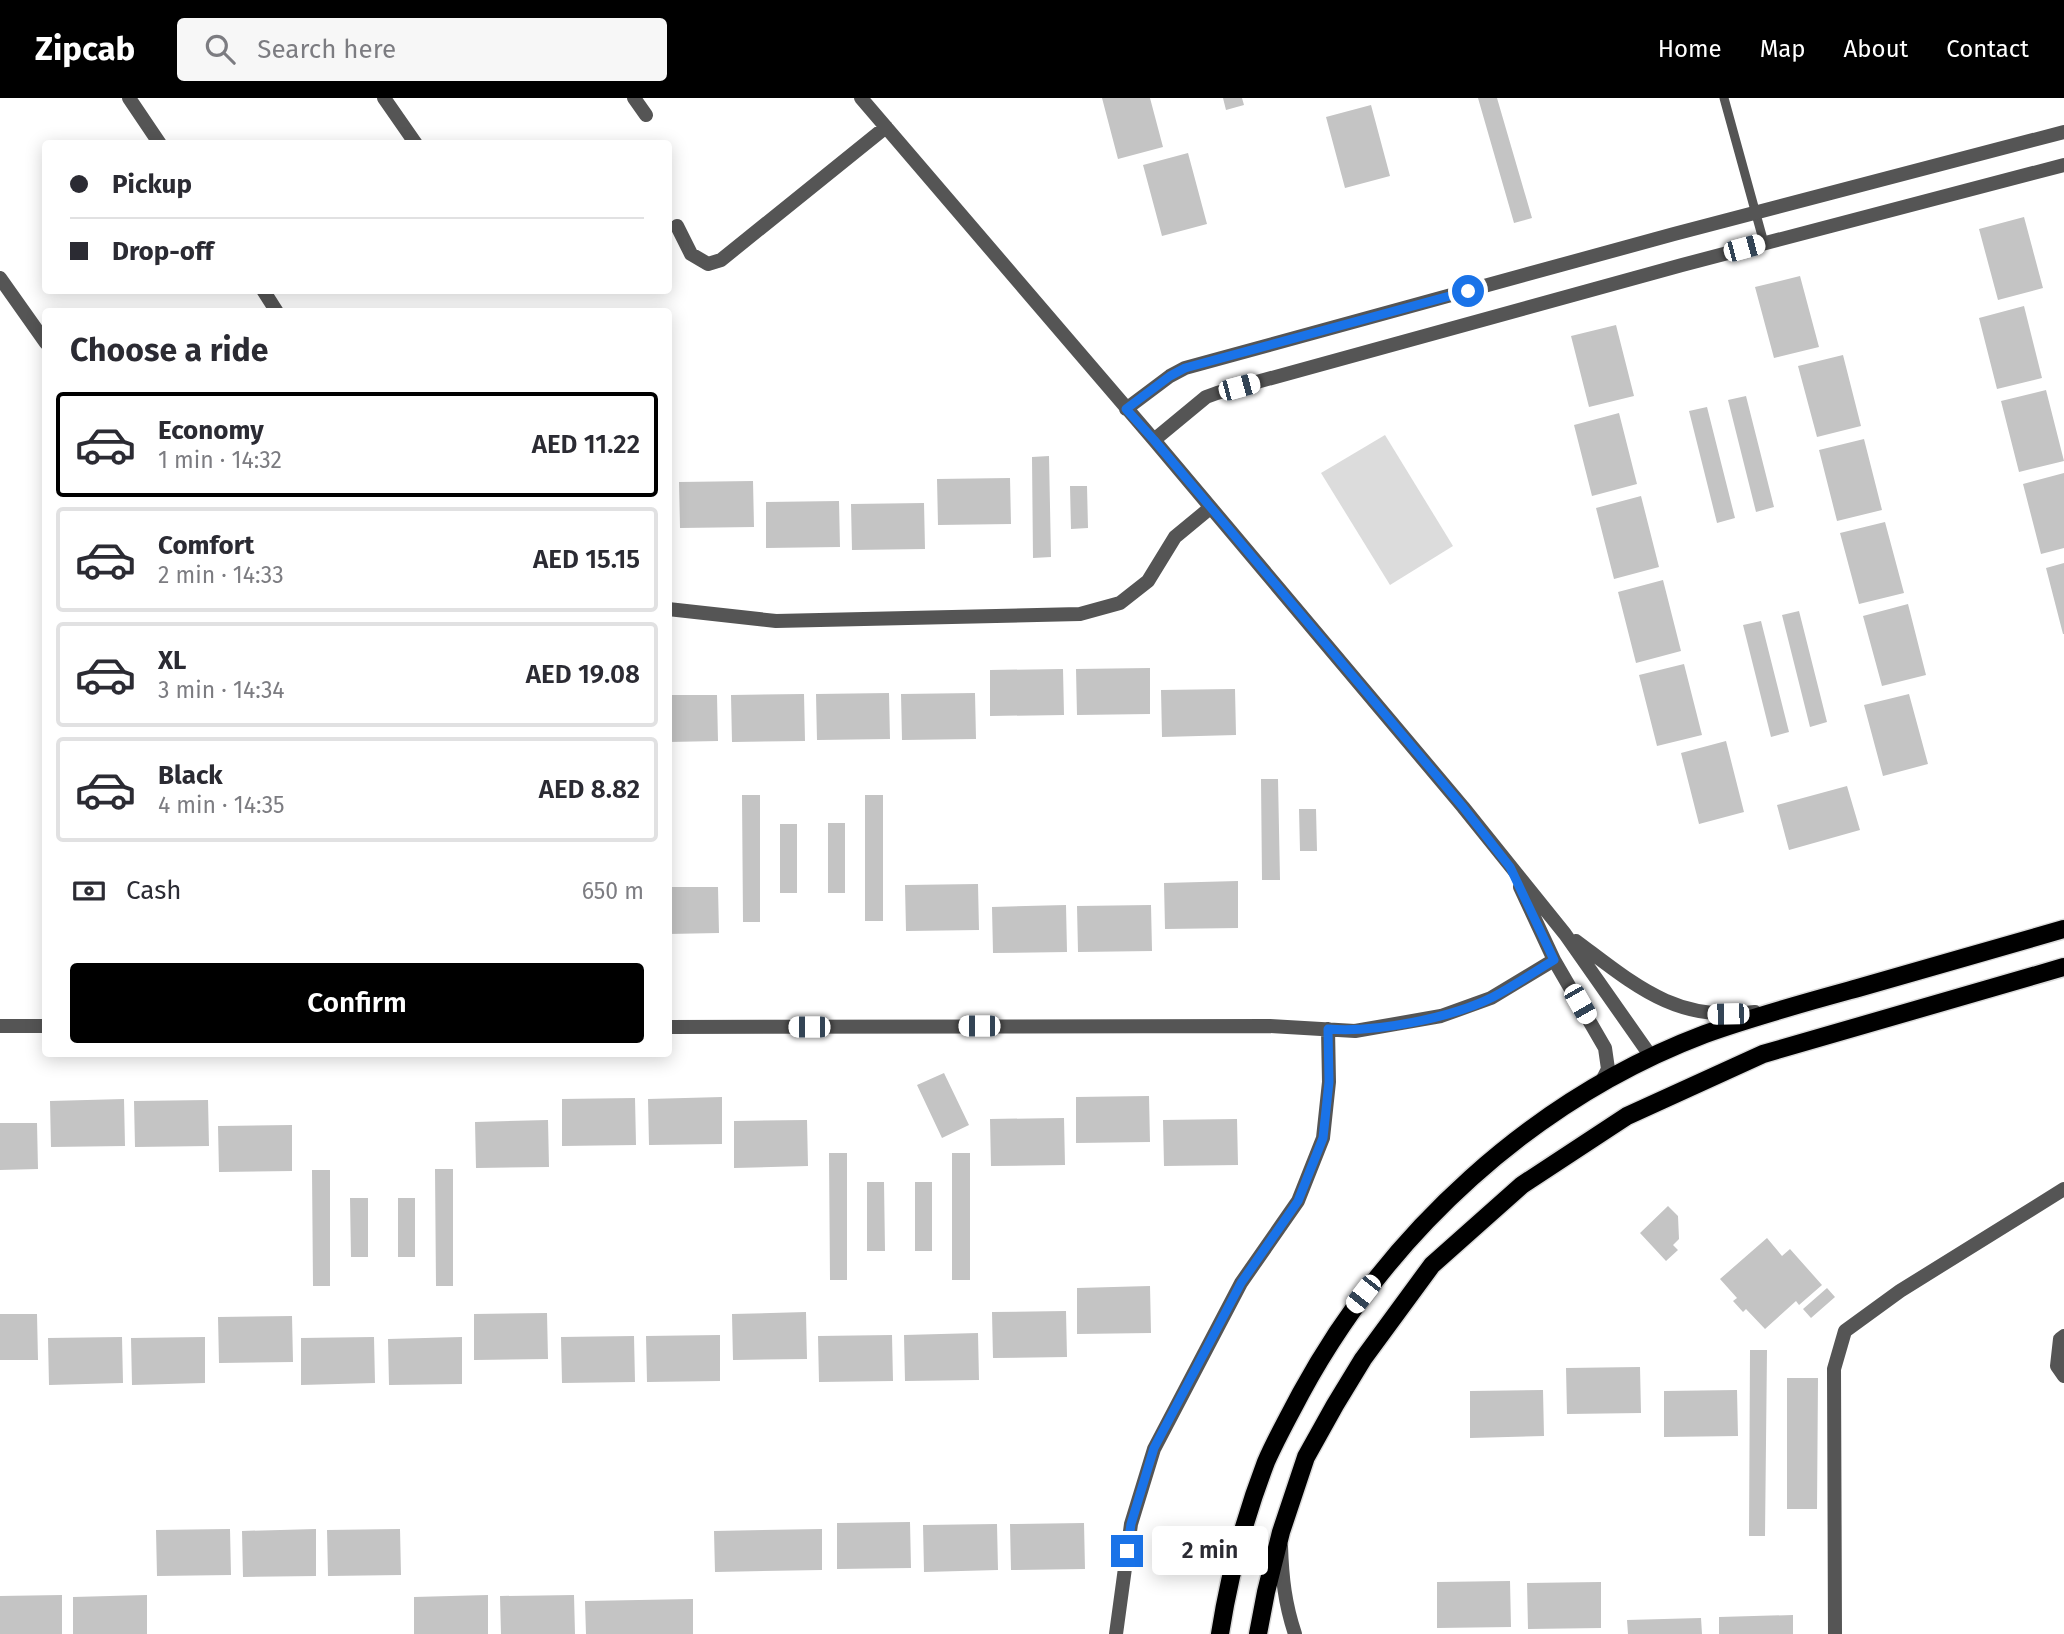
<!DOCTYPE html>
<meta charset="utf-8">
<style>
body{margin:0;font-family:"Fira Sans",sans-serif;background:#f7f7f7;color:#2b2b33;height:100vh;display:flex;flex-direction:column;font-size:26px;white-space:nowrap}
*{box-sizing:border-box;margin:0}
p{font-size:23px;color:#7c7c81}
.icon{flex:none;width:38px;height:38px;fill:none;stroke:currentColor;stroke-width:2;stroke-linecap:round;stroke-linejoin:round}
.map{position:relative;flex:1;overflow:hidden}
.drawer{position:absolute;left:42px;top:210px;width:630px;height:749px;display:flex;flex-direction:column;background:#fff;border-radius:7px;box-shadow:0 4px 18px #0003}
.drawer>*{flex:none}
.guide{position:absolute;left:42px;top:42px;width:630px;height:154px;border-radius:7px;box-shadow:0 4px 18px #0003;display:grid;align-content:center;height:154px;padding:0 28px;background:#fff}
.end{position:absolute;width:32px;height:32px;margin:-16px;border:9px solid #1a73e8;background:#fff;box-shadow:0 0 0 4px #fff}
.from{border-radius:50%}
.bubble{position:absolute;height:49px;border-radius:7px;background:#fff;box-shadow:0 4px 18px #0003;font-size:23px;font-weight:600;line-height:49px;text-align:center}
.car{position:absolute;width:21px;height:42px;margin:-21px -10px;border-radius:9px;box-shadow:0 0 5px 2px #0007;background:linear-gradient(#fff 24%,#345 0 40%,#fff 0 76%,#345 0 86%,#fff 0)}
.guide b{display:flex;align-items:center;gap:24px;height:66px;font-size:26px}
.guide b+b{border-top:2px solid #e1e1e2}
.guide i{width:18px;height:18px;background:#2b2b33}
ul{padding:0;list-style:none}
li{display:flex;align-items:center;gap:21px;height:105px;margin:0 14px 10px;padding:0 14px;border:4px solid #e1e1e2;border-radius:7px}
li div{flex:1}
li b{display:block;font-size:26px}
li em{font-style:normal;font-weight:600}
li.selected{border-color:#000}
li>.icon{width:63px;height:63px;stroke-width:1.5}
h2{padding:0 28px;font-size:32px;line-height:84px}
.pay{display:flex;align-items:center;gap:18px;height:77px;padding:0 28px;font-size:26px}
.pay p{margin-inline-start:auto}
.cta{display:flex;gap:14px;margin-top:auto;padding:14px 28px}
.cta a{flex:1;height:80px;border-radius:7px;background:#000;color:#fff;font-size:28px;font-weight:600;line-height:80px;text-align:center}
header{display:flex;align-items:center;gap:42px;box-sizing:border-box;height:98px;padding:0 35px;background:#000;color:#fff}
header strong{font-size:33px}
nav{display:flex;gap:38px;margin-inline-start:auto;font-size:24px}
.search{width:490px;height:63px;background:#f7f7f7;display:flex;align-items:center;gap:18px;box-sizing:border-box;padding:0 24px;border-radius:7px;color:#7c7c81;font-size:26px}
.map>svg:first-child{display:block}
.green{fill:#dcdcdc}
.building{fill:#c4c4c4}
.lines{fill:none;stroke-linecap:round;stroke-linejoin:round}
.primary-casing{stroke:#dbdbdb;stroke-width:21}
.lane{stroke:#555;stroke-width:9}
.street{stroke:#555;stroke-width:14}
.primary{stroke:#000;stroke-width:18}
.route{stroke:#1a73e8;stroke-width:9}
</style>
<header>
<strong>Zipcab</strong>
<div class="search"><svg class="icon" aria-label="search" viewBox="0 0 24 24"><circle cx="10" cy="10" r="6"/><path d="M15 15l6 6"/></svg>Search here</div>
<nav><a>Home</a><a>Map</a><a>About</a><a>Contact</a></nav>
</header>
<div class="map">
<svg width="2064" height="1536" viewBox="0 0 2064 1536">
<rect width="100%" height="100%" fill="#fff"/>
<path class="green" d="M1385 337 1453 448 1390 487 1321 375Z"/>
<path class="building" d="M1102 0H1150L1163 49 1118 61Z
M1223 0H1242L1244 7 1226 12Z
M1478 0H1497L1532 120 1514 125Z
M1371 7 1390 78 1345 90 1326 19Z
M1188 55 1207 126 1162 138 1143 67Z
M2024 119 2043 190 1998 202 1979 131Z
M1800 178 1819 249 1774 260 1755 189Z
M2024 208 2042 280 1997 291 1979 220Z
M1616 227 1634 298 1589 309 1571 238Z
M1843 257 1861 328 1817 339 1798 268Z
M2046 292 2064 363 2019 374 2001 303Z
M1746 298 1774 409 1756 414 1728 302Z
M1707 309 1735 420 1717 425 1689 313Z
M1619 315 1637 386 1592 398 1574 327Z
M1864 341 1882 412 1837 423 1819 352Z
M1049 358 1051 459 1033 460 1032 359Z
M2064 375V450L2041 456 2023 386Z
M1010 380 1011 426 938 427 937 381Z
M753 383 754 429 680 430 679 384Z
M1070 388H1087L1088 430 1071 431Z
M1641 398 1659 469 1614 481 1596 410Z
M839 403 840 449 766 450V404Z
M924 405 925 451 852 452 851 406Z
M1885 424 1904 495 1859 506 1840 435Z
M2064 465V536H2063L2046 470Z
M1663 482 1681 553 1636 565 1618 494Z
M1908 506 1926 577 1882 588 1863 518Z
M1799 513 1827 624 1810 629 1782 517Z
M1761 523 1789 634 1771 639 1743 527Z
M1684 566 1702 637 1657 648 1639 577Z
M1150 570V616L1077 617 1076 571Z
M1063 571 1064 617 990 618V572Z
M1235 591 1236 637 1162 639 1161 592Z
M889 595 890 641 817 642 816 596Z
M975 595 976 641 902 642 901 596Z
M804 596 805 643 732 644 731 597Z
M1909 596 1928 666 1883 678 1864 607Z
M668 597H717L718 643 668 644Z
M1726 643 1744 714 1699 726 1681 655Z
M1261 681H1278L1280 782H1262Z
M1847 688 1860 732 1789 752 1777 707Z
M742 697H760V824H743Z
M865 697H883V823H865Z
M1299 711H1316L1317 753H1300Z
M828 725H845V795H828Z
M780 726H797V795H780Z
M1238 783V830L1165 831 1164 785Z
M978 786 979 832 906 833 905 787Z
M668 789H718L719 835 668 836Z
M1066 807 1067 854 993 855 992 809Z
M1151 807 1152 853 1078 854 1077 808Z
M944 975 969 1027 942 1040 917 987Z
M1149 998 1150 1044 1076 1045V999Z
M722 999V1046L649 1047 648 1001Z
M635 1000 636 1047 562 1048V1001Z
M124 1001 125 1048 51 1049 50 1003Z
M208 1002 209 1048 135 1049 134 1003Z
M1064 1020 1065 1067 991 1068 990 1021Z
M1237 1021 1238 1067 1164 1068 1163 1022Z
M548 1022 549 1069 476 1070 475 1024Z
M807 1022 808 1068 734 1070V1023Z
M0 1025H37L38 1071 0 1072Z
M292 1027V1073L219 1074 218 1028Z
M829 1055H847V1182H830Z
M952 1055H970V1182H952Z
M435 1071H453V1188H436Z
M312 1072H330V1188H313Z
M867 1084H884L885 1153H867Z
M915 1084H932V1153H915Z
M350 1100H368V1159H351Z
M398 1100H415V1159H398Z
M1668 1108 1678 1118 1679 1141 1673 1147 1678 1152 1666 1163 1640 1135Z
M1767 1140 1782 1158 1790 1151 1822 1187 1799 1207 1796 1203 1765 1231 1746 1211 1743 1214 1733 1203 1737 1200 1720 1181Z
M1150 1188 1151 1235 1077 1236V1190Z
M1827 1190 1835 1199 1811 1220 1803 1211Z
M1066 1213 1067 1259 993 1260 992 1214Z
M806 1214 807 1261 733 1262 732 1216Z
M547 1215 548 1261 474 1262V1216Z
M0 1216H37L38 1262H0Z
M292 1218 293 1264 219 1265 218 1219Z
M978 1235 979 1282 905 1283 904 1237Z
M720 1237V1283L647 1284 646 1238Z
M892 1237 893 1283 819 1284 818 1238Z
M634 1238 635 1284 562 1285 561 1239Z
M122 1239 123 1285 49 1287 48 1240Z
M205 1239V1285L132 1287 131 1240Z
M374 1239 375 1285 301 1287V1240Z
M462 1239V1286L389 1287 388 1241Z
M1750 1252H1767L1765 1438H1749Z
M1640 1269 1641 1315 1567 1316 1566 1270Z
M1787 1280H1818L1817 1411H1787Z
M1543 1292 1544 1338 1470 1340V1293Z
M1737 1292 1738 1338 1664 1339V1293Z
M910 1424 911 1470 837 1471V1425Z
M1084 1425 1085 1471 1011 1472 1010 1426Z
M997 1426 998 1472 924 1474 923 1427Z
M230 1431 231 1477 157 1478 156 1432Z
M316 1431V1478L243 1479 242 1433Z
M400 1431 401 1477 328 1478 327 1432Z
M822 1431V1472L715 1474 714 1433Z
M1510 1483 1511 1529 1437 1530V1484Z
M1601 1484V1530L1528 1531 1527 1485Z
M62 1497V1536H0V1498Z
M147 1497V1536H73V1499Z
M488 1497V1536H414V1499Z
M574 1497 575 1536H501L500 1498Z
M693 1501V1536H586L585 1503Z
M1793 1517V1536H1719V1519Z
M1701 1520 1702 1536H1628L1627 1522Z"/>
<g class="lines">
<defs>
<path id="primary" d="M1220 1536C1229 1478 1245 1419 1266 1364 1276 1341 1289 1318 1301 1295 1388 1135 1533 1001 1705 936 1755 918 1807 904 1858 890 1927 870 1995 851 2064 831
M1258 1536 1266 1494 1281 1434 1306 1359 1335 1307 1363 1261 1432 1167 1522 1087 1627 1018 1763 956 2064 869"/>
</defs>
<use href="#primary" class="primary-casing"/>
<path class="lane" d="M1724 0 1764 145"/>
<path class="street" d="M129 0 160 46
M384 0 416 46
M634 0 646 17
M861 0 1154 342 1463 709 1565 836 1652 960
M677 128 691 156 708 166 721 162 886 29
M0 180 46 245
M263 192 277 214
M1126 311 1170 278 1185 270 1674 136 2064 34
M1154 342 1206 299 1217 295 1682 167 2064 67
M668 511 776 523 1080 516 1120 505 1148 483 1175 439 1210 410
M1520 789 1554 862 1605 950 1608 971 1601 985
M1576 843C1635 887 1676 925 1755 914
M0 928H46
M668 929 1270 928 1355 933 1441 918 1491 900 1554 862
M2064 1238 2060 1241 2057 1268 2064 1278
M1281 1448C1282 1480 1285 1506 1295 1536
M1116 1536 1131 1426 1154 1351 1241 1185 1298 1103 1323 1040 1329 984 1328 931
M1835 1536 1834 1271 1845 1233 1900 1193 2064 1091"/>
<use href="#primary" class="primary"/>
</g>
<g class="lines">
<path class="route" d="M1127 1453 1131 1426 1154 1350 1241 1185 1298 1103 1323 1040 1329 984 1328 931C1375 935 1451 920 1493 899 1514 888 1534 874 1554 862L1510 769 1463 709 1154 342 1126 311 1170 278 1185 270 1468 193"/>
</g>
</svg>
<i class="end from" style="left:1468px;top:193px"></i>
<i class="end" style="left:1127px;top:1453px"></i>
<div class="bubble" style="left:1152px;top:1428px;width:116px">2 min</div>
<i class="car" style="left:1744px;top:150px;rotate:75deg"></i>
<i class="car" style="left:1239px;top:289px;rotate:75deg"></i>
<i class="car" style="left:1580px;top:906px;rotate:150deg"></i>
<i class="car" style="left:1728px;top:916px;rotate:269deg"></i>
<i class="car" style="left:979px;top:928px;rotate:270deg"></i>
<i class="car" style="left:809px;top:929px;rotate:270deg"></i>
<i class="car" style="left:1363px;top:1196px;rotate:218deg"></i>
<div class="guide">
<b><i class="from"></i>Pickup</b>
<b><i></i>Drop-off</b>
</div>
<section class="drawer">
<h2>Choose a ride</h2>
<ul>
<li class="selected"><svg class="icon" aria-label="car" viewBox="0 0 24 24"><path d="M5 17H2v-5l4-1 3-4h7l3 4 3 1v5h-3M9 17h6M6 11h13"/><circle cx="7" cy="17" r="2"/><circle cx="17" cy="17" r="2"/></svg><div><b>Economy</b><p>1 min · 14:32</p></div><em>AED 11.22</em></li>
<li><svg class="icon" aria-label="car" viewBox="0 0 24 24"><path d="M5 17H2v-5l4-1 3-4h7l3 4 3 1v5h-3M9 17h6M6 11h13"/><circle cx="7" cy="17" r="2"/><circle cx="17" cy="17" r="2"/></svg><div><b>Comfort</b><p>2 min · 14:33</p></div><em>AED 15.15</em></li>
<li><svg class="icon" aria-label="car" viewBox="0 0 24 24"><path d="M5 17H2v-5l4-1 3-4h7l3 4 3 1v5h-3M9 17h6M6 11h13"/><circle cx="7" cy="17" r="2"/><circle cx="17" cy="17" r="2"/></svg><div><b>XL</b><p>3 min · 14:34</p></div><em>AED 19.08</em></li>
<li><svg class="icon" aria-label="car" viewBox="0 0 24 24"><path d="M5 17H2v-5l4-1 3-4h7l3 4 3 1v5h-3M9 17h6M6 11h13"/><circle cx="7" cy="17" r="2"/><circle cx="17" cy="17" r="2"/></svg><div><b>Black</b><p>4 min · 14:35</p></div><em>AED 8.82</em></li>
</ul>
<div class="pay"><svg class="icon" aria-label="cash" viewBox="0 0 24 24"><path d="M3 7h18v10H3z"/><circle cx="12" cy="12" r="2"/></svg>Cash<p>650 m</p></div>
<div class="cta"><a>Confirm</a></div>
</section>
</div>
